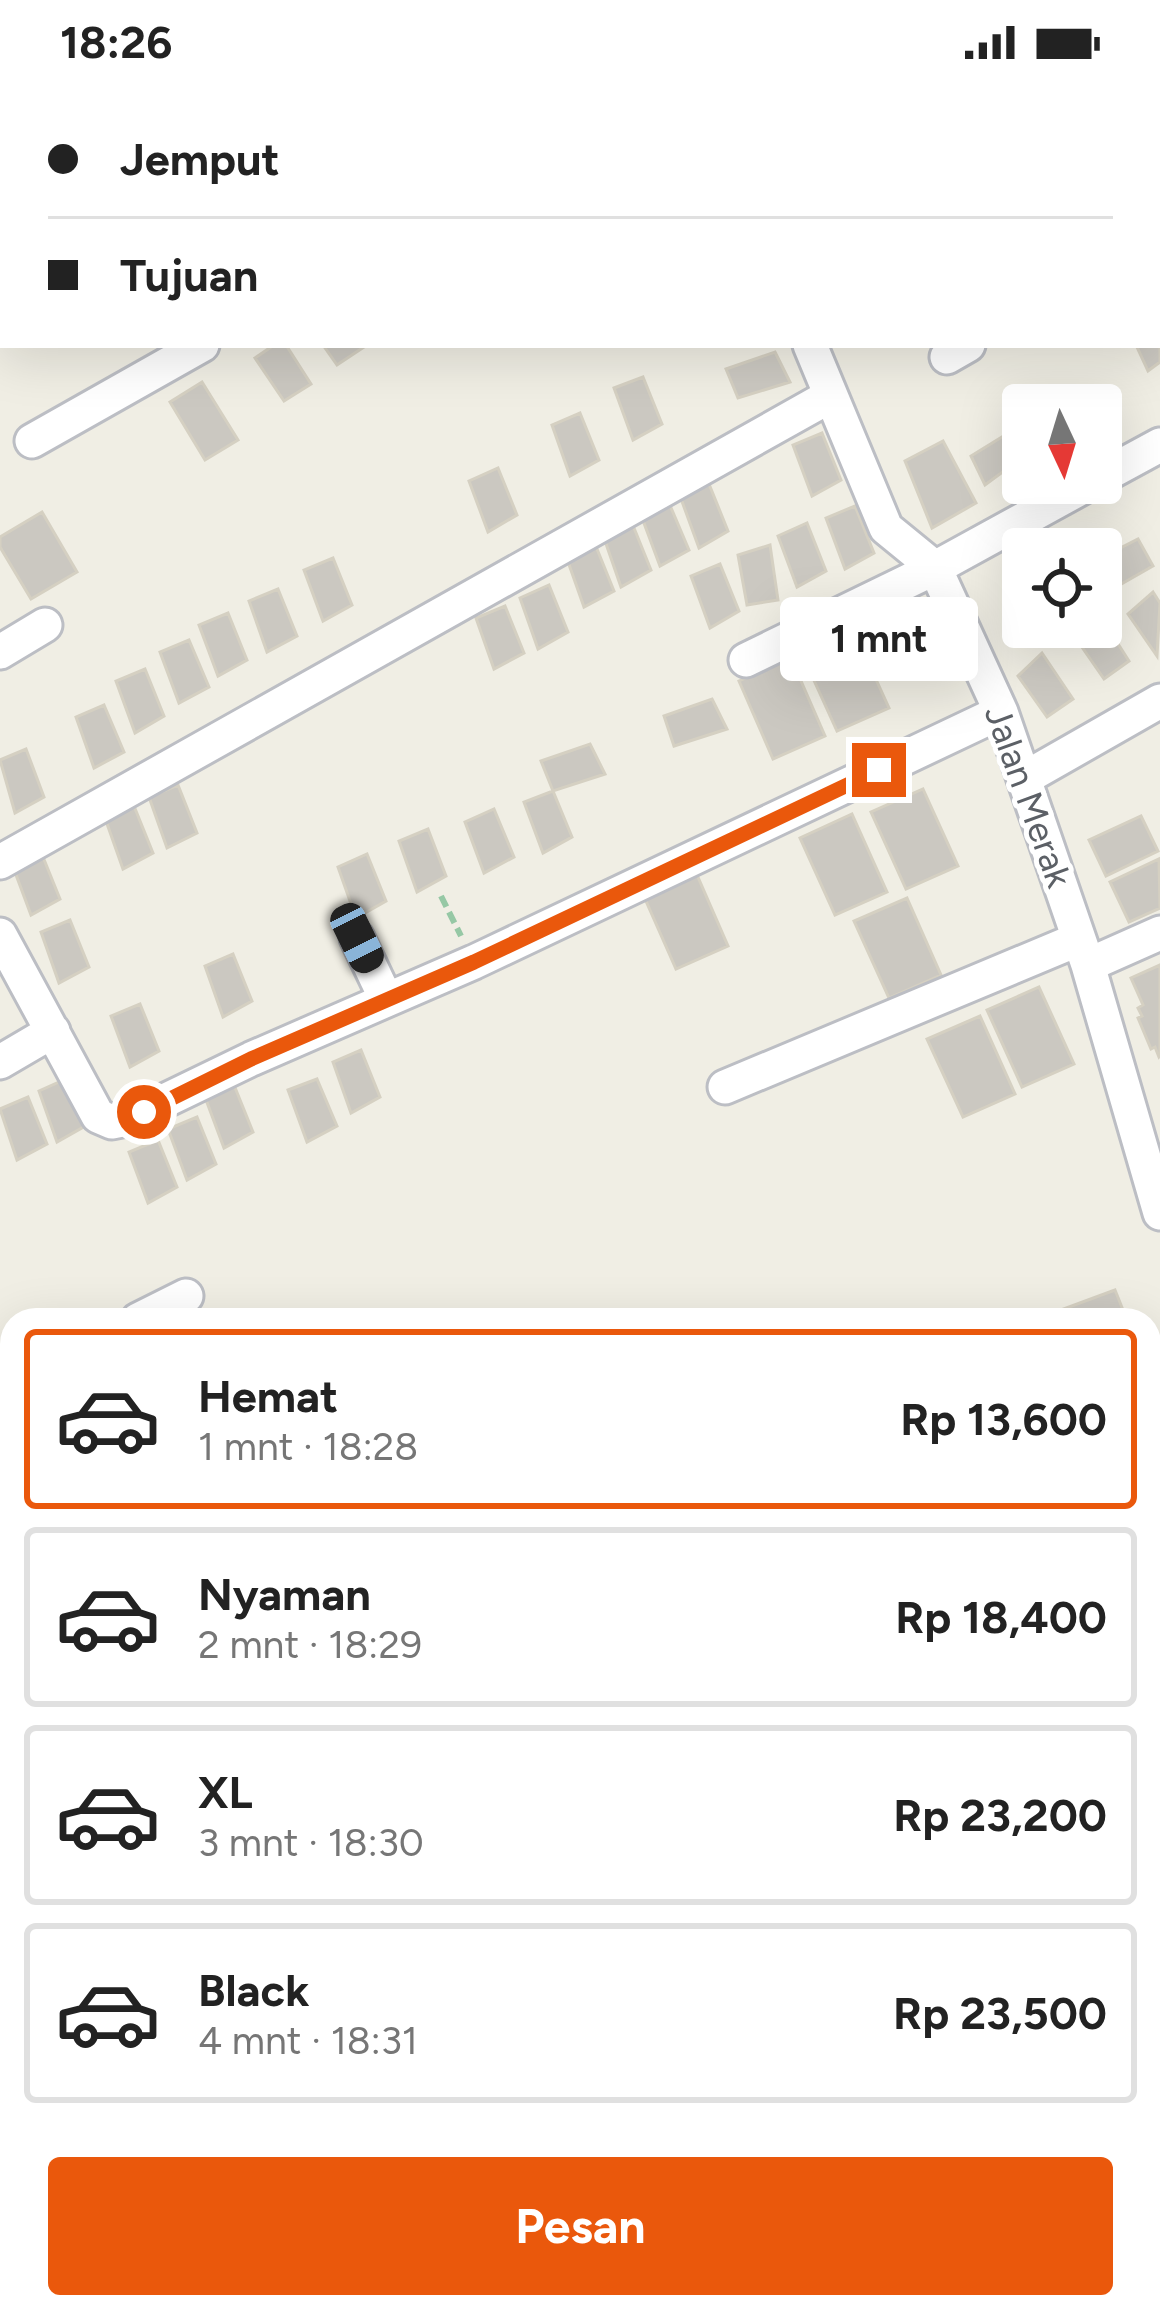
<!DOCTYPE html>
<html lang="id">
<meta charset="utf-8">
<style>
body{margin:0;font-family:Figtree,sans-serif;background:#f2f2f2;color:#222;height:100vh;display:flex;flex-direction:column;font-size:45px;white-space:nowrap}
*{box-sizing:border-box;margin:0}
p{font-size:39px;color:#767676}
.icon{flex:none;width:66px;height:66px;fill:none;stroke:currentColor;stroke-width:2;stroke-linecap:round;stroke-linejoin:round}
.map{position:relative;flex:1;overflow:hidden}
.panel{position:absolute;left:0px;top:1224px;width:1161px;height:1011px;display:flex;flex-direction:column;background:#fff;border-radius:36px 36px 0 0;box-shadow:0 12px 48px #0002}
.panel>*{flex:none}
.guide{position:absolute;left:0px;top:0px;width:1161px;height:264px;box-shadow:0 12px 48px #0002;display:grid;align-content:center;height:264px;padding:0 48px;background:#fff}
.needle{width:78px;rotate:176deg}
.tools{position:absolute;left:1002px;top:300px;display:grid;gap:24px}
.tools a{display:grid;place-items:center;width:120px;height:120px;border-radius:12px;background:#fff;box-shadow:0 12px 48px #0002;font-size:60px}
.end{position:absolute;width:54px;height:54px;margin:-27px;border:15px solid #ea580c;background:#fff;box-shadow:0 0 0 6px #fff}
.from{border-radius:50%}
.bubble{position:absolute;height:84px;border-radius:12px;background:#fff;box-shadow:0 12px 48px #0002;font-size:39px;font-weight:700;line-height:84px;text-align:center}
.car{position:absolute;width:36px;height:72px;margin:-36px -18px;border-radius:15px;box-shadow:0 0 9px 3px #0007;background:linear-gradient(#222 24%,#8ab4d8 0 40%,#222 0 76%,#8ab4d8 0 86%,#222 0)}
.guide b{display:flex;align-items:center;gap:42px;height:114px;font-size:45px}
.guide b+b{border-top:3px solid #e0e0e0}
.guide i{width:30px;height:30px;background:#222}
ul{padding:21px 0 0;list-style:none}
li{display:flex;align-items:center;gap:36px;height:180px;margin:0 24px 18px;padding:0 24px;border:6px solid #e0e0e0;border-radius:12px}
li div{flex:1}
li b{display:block;font-size:45px}
li em{font-style:normal;font-weight:700}
li.active{border-color:#ea580c}
li>.icon{width:108px;height:108px;stroke-width:1.5}
.action{display:flex;gap:24px;margin-top:auto;padding:24px 48px}
.action a{flex:1;height:138px;border-radius:12px;background:#ea580c;color:#fff;font-size:48px;font-weight:700;line-height:138px;text-align:center}
.status{display:flex;justify-content:space-between;align-items:center;height:84px;padding:0 60px;background:#fff;direction:ltr}
.status svg{height:33px;fill:currentColor}
.map>svg:first-child{display:block}
.building{fill:#cbc8c1;stroke:#d5d0c2;stroke-width:3}
.lines{fill:none;stroke-linecap:round;stroke-linejoin:round}
.minor-casing{stroke:#bcbec4;stroke-width:39}
.path{stroke:#96c8a5;stroke-width:6;stroke-dasharray:12 6;stroke-linecap:butt}
.minor{stroke:#fff;stroke-width:33}
.route{stroke:#ea580c;stroke-width:15}
.labels{text-anchor:middle;stroke-width:10;stroke-linejoin:round;paint-order:stroke}
.street-label{font-size:36px;fill:#5c6066;stroke:#fff}
</style>
<div class="status"><b>18:26</b><svg viewBox="0 0 49 12"><path d="M0 12V9h3v3zM5 12V6h3v6zM10 12V3h3v9zM15 12V0h3v12zM26 1h20v11H26zM47 4h2v5h-2z"/></svg></div>
<div class="map">
<svg width="1160" height="2233" viewBox="0 0 1160 2233">
<rect width="100%" height="100%" fill="#f0eee4"/>
<path class="building" d="M1160 242V278L1148 287 1136 261H1158Z
M274 261H286L311 300 284 317 255 274Z
M323 261H362L364 263 337 281Z
M775 268 790 298 738 314 726 285Z
M643 293 662 340 633 356 614 304Z
M202 298 238 356 205 376 170 318Z
M580 329 599 376 570 392 552 341Z
M1010 348 1023 366V373L985 401 971 372Z
M822 349 841 396 812 412 793 361Z
M943 357 976 419 932 444 905 377Z
M498 384 517 431 488 448 469 397Z
M709 400 728 447 699 464 680 412Z
M669 419 689 466 660 482 641 431Z
M855 422 874 469 845 485 826 434Z
M42 428 77 488 31 515 0 463V453Z
M632 439 651 486 621 503 603 451Z
M807 439 826 487 797 503 778 452Z
M1138 455 1153 482 1109 507 1101 496V474Z
M595 460 614 507 584 523 566 472Z
M770 461 778 516 747 521 738 471Z
M333 474 352 521 323 537 304 486Z
M720 480 739 527 710 544 691 492Z
M549 501 568 548 538 565 520 514Z
M278 505 297 552 267 568 249 517Z
M1153 508 1160 519 1157 572 1128 530Z
M505 522 524 569 494 585 476 534Z
M911 522 940 567 915 586 886 544Z
M228 529 247 576 218 592 199 541Z
M1101 533 1129 577 1104 595 1075 553 1087 543H1101Z
M854 547 889 624 837 647 802 570Z
M189 556 209 603 179 619 160 568Z
M1042 569 1073 615 1047 633 1018 592Z
M791 574 825 652 773 675 739 597Z
M145 585 164 632 135 649 116 597Z
M712 615 727 645 674 662 664 632Z
M104 621 124 668 94 684 76 633Z
M590 660 605 690 553 707 541 677Z
M26 665 44 713 15 729 0 676Z
M178 701 197 749 167 764 149 713Z
M923 705 958 782 906 805 871 728Z
M553 707 572 753 543 769 524 718Z
M134 722 153 769 123 785 105 734Z
M494 725 514 773 484 789 465 738Z
M852 730 887 808 835 831 800 754Z
M1141 732 1158 767 1106 792 1089 756Z
M428 745 446 792 417 808 399 757Z
M41 768 60 815 31 831 12 780Z
M367 770 386 817 356 834 338 783Z
M1159 775 1160 824 1129 838 1110 798Z
M694 784 728 862 676 885 642 808Z
M907 814 941 891 889 914 854 837Z
M70 836 89 883 59 899 41 848Z
M233 870 252 917 223 933 205 882Z
M1160 881V972L1159 973 1155 963 1151 965 1138 934 1142 932 1138 924 1143 921 1131 894Z
M1039 903 1074 980 1022 1003 987 926Z
M140 920 159 967 130 983 111 932Z
M980 932 1015 1010 963 1033 927 955Z
M361 966 380 1013 351 1029 333 978Z
M68 994 87 1041 57 1058 39 1007Z
M317 995 337 1042 307 1058 288 1006Z
M234 1001 253 1048 224 1064 205 1013Z
M28 1013 47 1060 17 1076 0 1025Z
M197 1033 216 1080 187 1096 168 1045Z
M158 1056 177 1103 148 1119 129 1068Z
M1115 1206 1127 1236H1039V1234Z
M1149 1341 1160 1370V1414L1149 1418Z
M12 1342V1437H11L0 1415V1348Z
M1160 1515V1575L1149 1552V1520Z
M12 1695V1771L0 1777V1701Z
M12 1840V1881L0 1887V1846Z
M4 2054 12 2069V2115L0 2121V2056Z
M1160 2105V2195L1149 2199V2109Z
M12 2156V2191L0 2196V2161Z
M451 2223H527L532 2233H456Z
M1106 2223H1137L1141 2233H1082Z"/>
<g class="lines">
<defs>
<path id="minor" d="M702 0 704 3
M222 3 227 0
M619 3 624 0
M945 3 950 0
M0 133 3 131
M1158 154 1160 153
M810 261 886 444 935 484 1001 628 1088 881 1160 1129
M947 273 968 261
M32 357 202 261
M1101 393 1160 361
M0 568 45 541
M746 576 935 484 1090 399
M1025 694 1160 617
M0 778 830 312
M0 851 98 1032 112 1038 127 1035 251 975 474 878 1001 628
M357 854 386 915
M1088 881 1160 849
M0 978 53 947
M725 1003 1079 855
M138 1236 186 1212
M0 1306 12 1300
M1149 1485 1160 1480
M0 1592 12 1585
M1149 1732 1160 1726
M0 1818 12 1812
M0 2031 12 2026
M1149 2076 1160 2071
M133 2233 153 2223
M801 2233 823 2223"/>
</defs>
<use href="#minor" class="minor-casing"/>
<path class="path" d="M441 812 461 852"/>
<use href="#minor" class="minor"/>
</g>
<g class="lines">
<path class="route" d="M144 1028 251 975 474 878 879 686"/>
</g>
<g class="labels">
<g class="street-label">
<text transform="translate(1029 712) rotate(70)" y="13">Jalan Merak</text>
</g>
</g>
</svg>
<div class="tools">
<a><svg class="needle" viewBox="-14 -14 28 28"><path d="M0-13l5 13h-10z" fill="#e53935"/><path d="M0 13l5-13h-10z" fill="#767676"/></svg></a>
<a><svg class="icon" aria-label="locate" viewBox="0 0 24 24"><circle cx="12" cy="12" r="6"/><path d="M12 2v4M12 18v4M2 12h4M18 12h4"/></svg></a>
</div>
<i class="end from" style="left:144px;top:1028px"></i>
<i class="end" style="left:879px;top:686px"></i>
<div class="bubble" style="left:780px;top:513px;width:198px">1 mnt</div>
<i class="car" style="left:357px;top:854px;rotate:154deg"></i>
<div class="guide">
<b><i class="from"></i>Jemput</b>
<b><i></i>Tujuan</b>
</div>
<section class="panel">
<ul>
<li class="active"><svg class="icon" aria-label="car" viewBox="0 0 24 24"><path d="M5 17H2v-5l4-1 3-4h7l3 4 3 1v5h-3M9 17h6M6 11h13"/><circle cx="7" cy="17" r="2"/><circle cx="17" cy="17" r="2"/></svg><div><b>Hemat</b><p>1 mnt · 18:28</p></div><em>Rp 13,600</em></li>
<li><svg class="icon" aria-label="car" viewBox="0 0 24 24"><path d="M5 17H2v-5l4-1 3-4h7l3 4 3 1v5h-3M9 17h6M6 11h13"/><circle cx="7" cy="17" r="2"/><circle cx="17" cy="17" r="2"/></svg><div><b>Nyaman</b><p>2 mnt · 18:29</p></div><em>Rp 18,400</em></li>
<li><svg class="icon" aria-label="car" viewBox="0 0 24 24"><path d="M5 17H2v-5l4-1 3-4h7l3 4 3 1v5h-3M9 17h6M6 11h13"/><circle cx="7" cy="17" r="2"/><circle cx="17" cy="17" r="2"/></svg><div><b>XL</b><p>3 mnt · 18:30</p></div><em>Rp 23,200</em></li>
<li><svg class="icon" aria-label="car" viewBox="0 0 24 24"><path d="M5 17H2v-5l4-1 3-4h7l3 4 3 1v5h-3M9 17h6M6 11h13"/><circle cx="7" cy="17" r="2"/><circle cx="17" cy="17" r="2"/></svg><div><b>Black</b><p>4 mnt · 18:31</p></div><em>Rp 23,500</em></li>
</ul>
<div class="action"><a>Pesan</a></div>
</section>
</div>
